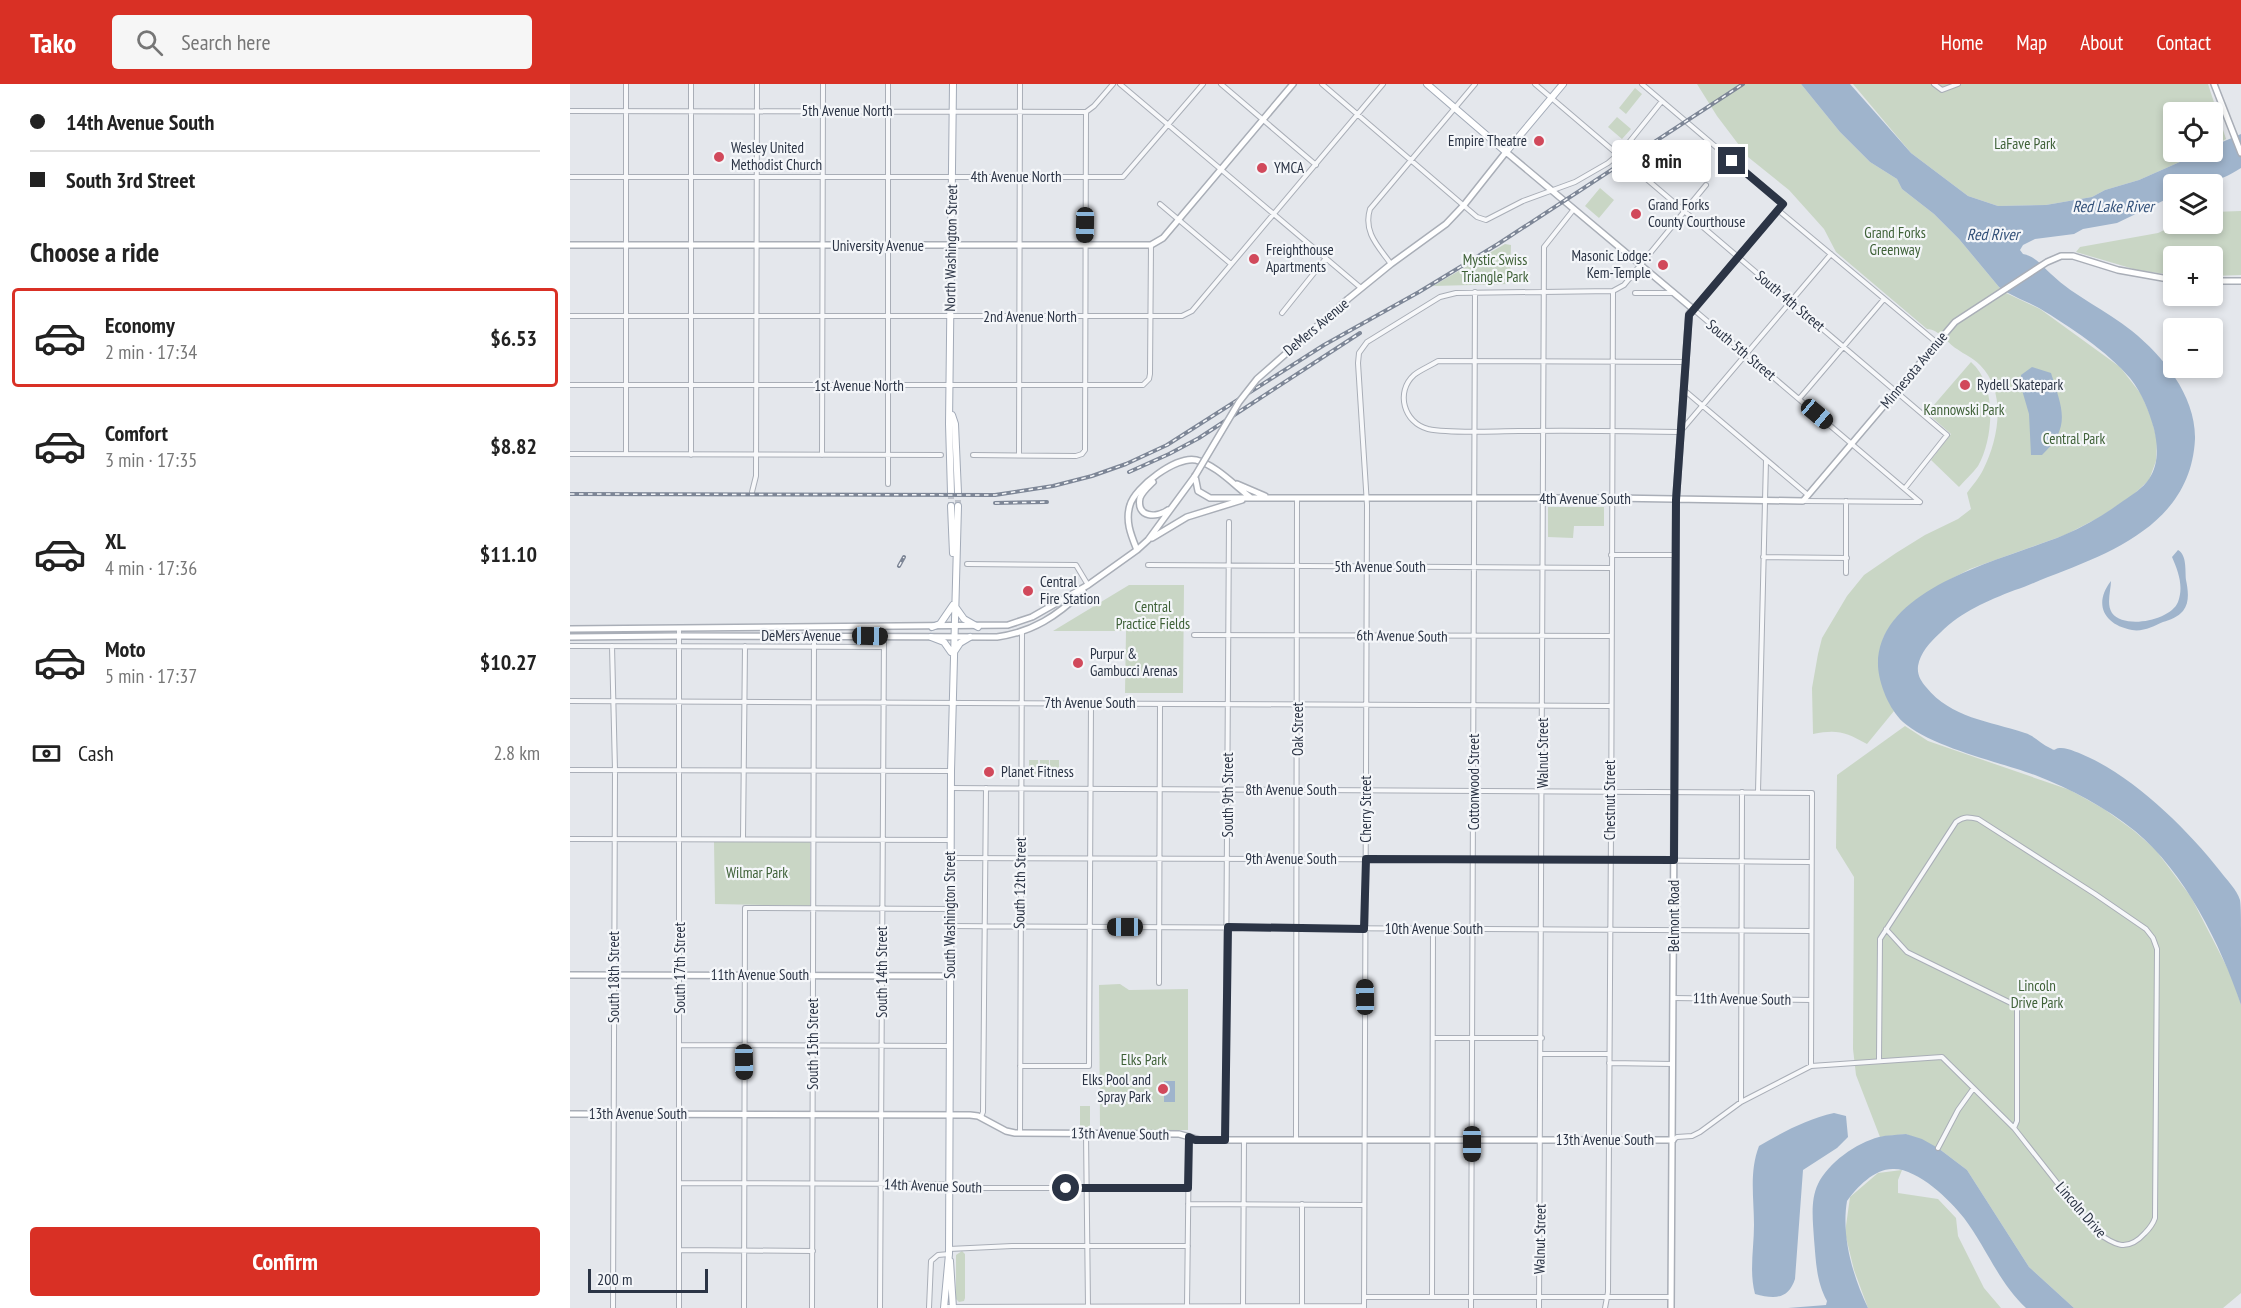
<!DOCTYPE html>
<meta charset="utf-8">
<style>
body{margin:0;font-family:"PT Sans Narrow",sans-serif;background:#f6f6f6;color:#222;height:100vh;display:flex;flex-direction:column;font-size:22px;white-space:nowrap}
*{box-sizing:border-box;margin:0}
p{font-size:20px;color:#767676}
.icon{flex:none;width:33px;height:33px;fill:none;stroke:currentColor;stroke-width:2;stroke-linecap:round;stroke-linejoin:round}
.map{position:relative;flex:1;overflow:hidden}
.panel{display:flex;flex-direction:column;background:#fff;width:570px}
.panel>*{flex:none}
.guide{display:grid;align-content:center;height:132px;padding:0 30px;background:#fff}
.fabs{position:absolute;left:1593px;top:18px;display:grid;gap:12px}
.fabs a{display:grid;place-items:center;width:60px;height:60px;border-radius:6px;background:#fff;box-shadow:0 3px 9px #0003;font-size:30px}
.scale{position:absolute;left:18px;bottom:15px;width:120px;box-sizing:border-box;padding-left:6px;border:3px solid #2b3445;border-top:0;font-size:16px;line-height:21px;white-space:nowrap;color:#2b3445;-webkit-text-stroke:4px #f4f6f9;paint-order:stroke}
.end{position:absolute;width:27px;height:27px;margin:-14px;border:8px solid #2b3445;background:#fff;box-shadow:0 0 0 3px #fff}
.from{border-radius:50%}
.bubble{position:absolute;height:42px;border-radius:6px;background:#fff;box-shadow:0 3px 9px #0003;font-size:20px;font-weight:700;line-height:42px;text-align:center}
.car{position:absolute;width:18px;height:36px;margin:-18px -9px;border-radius:8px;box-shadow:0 0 4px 2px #0007;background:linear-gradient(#222 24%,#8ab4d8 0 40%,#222 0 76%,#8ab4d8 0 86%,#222 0)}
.guide b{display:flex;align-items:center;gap:21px;height:57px;font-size:22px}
.guide b+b{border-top:2px solid #e0e0e0}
.guide i{width:15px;height:15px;background:#222}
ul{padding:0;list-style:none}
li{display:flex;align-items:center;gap:18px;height:99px;margin:0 12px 9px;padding:0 18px;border:3px solid transparent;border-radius:6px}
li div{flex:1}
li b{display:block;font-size:22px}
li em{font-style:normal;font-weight:700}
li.selected{border-color:#d93025}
li>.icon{width:54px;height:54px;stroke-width:1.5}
h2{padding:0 30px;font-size:27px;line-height:72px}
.pay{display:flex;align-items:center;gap:15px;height:66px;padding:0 30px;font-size:22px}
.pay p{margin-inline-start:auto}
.button{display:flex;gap:12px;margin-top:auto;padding:12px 30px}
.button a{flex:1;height:69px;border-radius:6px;background:#d93025;color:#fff;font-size:24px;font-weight:700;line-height:69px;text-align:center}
header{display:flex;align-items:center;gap:36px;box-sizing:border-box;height:84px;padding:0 30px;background:#d93025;color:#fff}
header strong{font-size:28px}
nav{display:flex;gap:33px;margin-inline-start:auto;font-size:21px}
.search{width:420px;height:54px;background:#f6f6f6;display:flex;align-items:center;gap:15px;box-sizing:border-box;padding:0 21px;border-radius:6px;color:#767676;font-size:22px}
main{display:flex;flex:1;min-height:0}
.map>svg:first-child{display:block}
.green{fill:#c9d6c5}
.water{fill:#9fb4cc}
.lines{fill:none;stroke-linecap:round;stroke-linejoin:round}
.primary-tunnel{stroke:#bfc3cb;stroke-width:6;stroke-dasharray:6 3;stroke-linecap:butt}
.street-casing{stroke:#a9aeb7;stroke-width:6}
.secondary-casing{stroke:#a9aeb7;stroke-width:8}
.primary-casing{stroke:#a3abb8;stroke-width:8}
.street{stroke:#f7f8fa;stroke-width:4}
.secondary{stroke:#fff;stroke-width:5}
.primary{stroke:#fff;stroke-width:6}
.rail-casing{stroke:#7d8696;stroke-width:4}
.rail{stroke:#f4f6f9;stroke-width:1.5;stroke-dasharray:4.5;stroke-linecap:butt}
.secondary-bridge-casing{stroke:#a9aeb7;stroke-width:8;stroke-linecap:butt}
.secondary-bridge{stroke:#fff;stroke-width:5}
.route{stroke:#2b3445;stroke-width:8}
.poi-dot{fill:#d1495b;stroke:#f4f6f9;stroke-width:2}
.labels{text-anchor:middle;stroke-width:4.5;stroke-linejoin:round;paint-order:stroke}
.street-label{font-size:15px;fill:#2b3445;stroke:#f4f6f9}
.poi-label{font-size:15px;fill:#2b3445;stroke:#f4f6f9;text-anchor:start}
.park-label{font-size:15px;fill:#3f6138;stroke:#f4f6f9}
.water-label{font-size:16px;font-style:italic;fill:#34527a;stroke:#f4f6f9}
</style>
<header>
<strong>Tako</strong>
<div class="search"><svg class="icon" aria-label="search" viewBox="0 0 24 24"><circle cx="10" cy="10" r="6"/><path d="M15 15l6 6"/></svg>Search here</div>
<nav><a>Home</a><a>Map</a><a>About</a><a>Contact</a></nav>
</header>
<main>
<section class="panel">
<div class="guide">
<b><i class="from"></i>14th Avenue South</b>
<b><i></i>South 3rd Street</b>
</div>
<h2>Choose a ride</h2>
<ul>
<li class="selected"><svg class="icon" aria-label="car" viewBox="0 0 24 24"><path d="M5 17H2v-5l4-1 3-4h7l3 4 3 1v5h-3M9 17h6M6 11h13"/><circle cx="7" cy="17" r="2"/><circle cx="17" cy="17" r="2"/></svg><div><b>Economy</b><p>2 min · 17:34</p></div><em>$6.53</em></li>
<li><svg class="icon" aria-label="car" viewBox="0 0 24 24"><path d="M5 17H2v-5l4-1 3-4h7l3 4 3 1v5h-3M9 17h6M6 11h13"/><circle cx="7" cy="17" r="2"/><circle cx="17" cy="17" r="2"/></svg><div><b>Comfort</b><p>3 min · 17:35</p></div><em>$8.82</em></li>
<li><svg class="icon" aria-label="car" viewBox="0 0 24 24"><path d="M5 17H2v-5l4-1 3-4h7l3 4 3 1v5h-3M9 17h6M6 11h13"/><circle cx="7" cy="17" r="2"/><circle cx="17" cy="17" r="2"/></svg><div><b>XL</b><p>4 min · 17:36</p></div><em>$11.10</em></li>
<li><svg class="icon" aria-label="car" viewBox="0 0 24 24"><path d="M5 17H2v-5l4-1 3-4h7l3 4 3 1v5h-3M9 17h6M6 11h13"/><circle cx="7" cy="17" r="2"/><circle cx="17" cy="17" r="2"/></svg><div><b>Moto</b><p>5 min · 17:37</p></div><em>$10.27</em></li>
</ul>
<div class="pay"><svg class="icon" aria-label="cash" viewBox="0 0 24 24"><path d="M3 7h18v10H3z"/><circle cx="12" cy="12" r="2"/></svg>Cash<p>2.8 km</p></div>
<div class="button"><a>Confirm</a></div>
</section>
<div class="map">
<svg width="1671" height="1224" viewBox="0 0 1671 1224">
<rect width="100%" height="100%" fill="#e4e7ec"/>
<path class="green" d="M1127 0H1231L1270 48 1300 78 1327 95 1332 105 1364 130 1389 155 1429 203 1436 209 1470 225 1550 283 1571 310 1581 333 1587 356 1586 377 1579 396 1563 411 1530 433 1495 451 1400 485 1381 495 1325 535 1314 552 1310 567 1314 607 1324 627 1297 660C1276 648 1267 645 1243 650L1242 604 1248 570 1252 554 1277 512 1294 491 1326 469 1355 451 1388 435 1401 425 1397 409C1402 402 1409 394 1413 386 1429 354 1437 308 1410 281 1402 273 1395 271 1387 265 1376 258 1370 246 1357 245L1266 168 1254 145 1219 106 1178 73 1147 32Z
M1283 0H1638L1656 55 1643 62 1642 28H1604V68H1628L1612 77 1569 96 1535 106 1522 113 1476 121 1428 122 1398 112 1341 69Z
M1065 4 1072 10 1056 30 1049 24Z
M1047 33 1061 45 1052 55 1038 43Z
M1030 104 1044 116 1029 134 1015 122Z
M1671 127V191L1643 192 1642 172H1604L1603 191 1567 186 1506 168 1510 163 1588 149 1607 140H1642L1643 128Z
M935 160 941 161 940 200 863 202Z
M1401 278C1427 300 1424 354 1408 382 1403 389 1395 396 1389 403L1361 376 1381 350 1357 329Z
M978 423H1034V442H1004L1003 454 978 453Z
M559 501H614L613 609H555L556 547H483Z
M1335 642 1358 657 1500 706 1534 725 1563 746 1585 765 1621 813 1662 893 1671 921V1209L1653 1224H1504L1459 1183 1397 1086 1368 1064 1336 1050 1310 1053 1286 991 1283 965 1284 793 1266 764 1267 691Z
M459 676H468V691H459Z
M470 676H479V691H470Z
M480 676H489V691H480Z
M144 758H240V822L145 820Z
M550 900 559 906 618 905V1046L530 1047 529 901Z
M510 1022H520V1043H510Z
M1332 1086 1328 1096V1109L1368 1115 1386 1134 1388 1152 1414 1204 1431 1224H1298L1284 1186 1275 1149 1280 1113 1308 1089Z
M392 1167 395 1170V1214L394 1217 389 1218 386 1215V1171Z"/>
<path class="water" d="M1231 0H1280L1341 69 1398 112 1428 122 1476 121 1522 113 1535 106 1569 96 1612 77 1628 68H1642L1643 62 1671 50V84C1646 100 1633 100 1604 100L1603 112 1547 139 1513 145 1504 150 1465 155 1453 161 1450 166 1453 170C1465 172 1472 182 1481 190 1505 213 1536 226 1562 247 1593 272 1626 312 1625 355 1621 438 1544 468 1478 493 1467 497 1456 503 1445 506 1417 517 1392 527 1370 549 1360 558 1350 569 1348 582 1347 591 1351 597 1356 603 1381 634 1419 637 1455 649 1465 652 1471 660 1480 664 1487 668 1483 664 1491 664 1499 664 1511 670 1518 673 1566 695 1618 746 1650 787 1657 796 1667 806 1670 816 1671 824 1671 836 1671 845 1671 870 1671 896 1671 921 1651 861 1614 787 1565 747 1535 723 1501 705 1465 691 1429 678 1361 663 1333 638 1319 625 1309 600 1308 582 1306 502 1437 475 1494 451 1515 442 1534 431 1553 417 1562 411 1573 404 1579 395 1589 380 1588 362 1584 345 1579 327 1572 309 1560 294 1538 268 1499 242 1469 224 1456 217 1441 212 1429 203L1389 155 1364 130 1332 105 1327 95 1300 78 1270 48Z
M1462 283 1481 289C1492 324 1502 343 1472 371H1461L1459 330 1452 306 1451 291Z
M1608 466C1617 471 1615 486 1616 496 1618 506 1620 518 1613 527 1608 533 1600 536 1593 538 1584 542 1573 548 1562 546 1534 541 1523 520 1541 497 1541 506 1536 520 1542 529 1555 546 1601 536 1608 518 1614 502 1608 487 1602 473Z
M594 997H605V1018H594Z
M1264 1029 1276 1032 1278 1053 1267 1064 1233 1086 1225 1195C1218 1216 1204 1215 1185 1210 1179 1187 1184 1164 1184 1141 1184 1114 1179 1088 1189 1062 1213 1048 1237 1035 1264 1029Z
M1336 1050 1352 1055 1368 1064 1397 1086 1459 1183 1504 1224H1456C1429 1199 1416 1163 1394 1134 1380 1116 1348 1085 1324 1085 1305 1084 1287 1103 1277 1117 1271 1152 1283 1193 1298 1224H1218L1256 1221 1257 1217C1246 1197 1246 1177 1244 1155 1243 1138 1240 1116 1248 1100 1258 1079 1286 1059 1309 1053 1317 1051 1327 1051 1336 1050Z"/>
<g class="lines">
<path class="primary-tunnel" d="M381 409V422
M388 422V409"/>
<defs>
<path id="street" d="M318 0V400
M550 0 791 204
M651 0 746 81
M752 0 907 133 916 136 953 117 1005 98 1038 79 1052 67 1092 17
M965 0 1377 351 1335 404
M1072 0 1213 120 1123 225 1350 418
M1364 0 1372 6 1388 0
M0 27 516 28 524 22 543 0
M0 93H553L633 0
M590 120 661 180
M1208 126 1366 258
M821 180C808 162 793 148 800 125L905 0
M1065 209H1103
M712 229 756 174
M0 232H612L622 227 813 0
M1115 278 868 277C860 282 850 286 844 291 825 308 834 339 858 345 882 350 924 347 949 347 1003 346 1056 347 1110 348L1261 170
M0 301H573L579 295 580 290 581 161
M1114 306 1238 411
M1229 315 1314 215
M0 370 371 371
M56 370V0
M121 371V0
M252 371 253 0
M403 371 506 372 512 370 515 366 516 28
M449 371 450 0
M182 408 186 392 187 0
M1233 417 1349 418
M1041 471H1105
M1193 473 1277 474
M397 480 506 481 518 501
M578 481 1041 484
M1276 489V417
M624 551 1041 552
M0 562 314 563
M42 562 45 686 43 1224
M0 617 1040 622
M0 686 381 687
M381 704 1242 709 1241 982
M1188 708 1196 376
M0 755 380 756
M173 755 175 562
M381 774 1044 776 1241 778
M380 842 1241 847
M1316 845 1337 868 1447 922V1037L1444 1044
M589 899 590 620
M1103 914 1241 916
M863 954H972
M109 961 379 962
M972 970H1039
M1039 979 1103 980
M450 982H519L521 619
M1171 1018 1172 708
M411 1033 413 1028 416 704
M450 1049 452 548
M516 1049 518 1222
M655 1056 659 438
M726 1056 727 414
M1103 1056 1107 1053 1122 1052 1130 1048 1171 1018 1241 982 1372 973 1444 1044 1525 1147C1544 1161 1557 1169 1575 1149 1580 1144 1583 1140 1585 1134L1587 865 1583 854 1576 845 1525 810 1408 735C1399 733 1394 732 1386 738L1310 855 1309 976
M1368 1064 1388 1026 1403 1005
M109 1099 371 1100 388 1104H618
M618 1120 794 1121
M379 1165 442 1162H618
M109 1166 243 1167
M795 1213H1101
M862 1213 863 845
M617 1222 619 1053
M673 1222 674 1056
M732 1222V1120
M374 1223 794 1222
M109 1224V544
M174 1224 175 824 380 825
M242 1224 244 553
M310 1224 314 553
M359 1224 361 1177 368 1171 379 1170
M794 1224 797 421 788 279 789 269 797 258 870 213 886 209 1043 207 1054 201 1136 101
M901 1224 905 208
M969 1224 974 163 1004 125
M1035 1224 1038 1208C1040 874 1043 541 1043 207"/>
<path id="secondary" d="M1644 0 1671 69
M0 161H581L593 154 723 0
M1642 197H1671
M778 215 821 180 876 140 894 121 936 68 1123 225 1119 230 1106 416 1101 1224
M625 392 628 407 640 414H1043L1233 417 1385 238 1477 178 1491 172H1503L1548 186 1604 196
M583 398C578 403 572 408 570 414 566 434 587 434 598 426
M667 400 695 412
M582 454 617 433 672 416
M567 466C561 451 555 437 560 421 565 403 606 372 626 376 646 381 664 401 680 413
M0 545 438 541 462 533 518 501 567 466 578 456 625 392
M0 553 109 552 427 553C463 548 487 532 513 507
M0 891 379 892
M0 1030 400 1031 408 1032 436 1047 445 1049 609 1050 630 1056H1103"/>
<path id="primary" d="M857 0 936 68 993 0
M382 331 385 340 388 409
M381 409 379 340 383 0
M381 422 383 469
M384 521 394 535 408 543
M362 543 370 540 383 521
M361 553 374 558 381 568
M384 568 390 559 400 553
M380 1177 383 1224
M374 1224 379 1170 381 687 388 422"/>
</defs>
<use href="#street" class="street-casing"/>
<use href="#secondary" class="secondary-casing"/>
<use href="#primary" class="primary-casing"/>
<use href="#street" class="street"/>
<use href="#secondary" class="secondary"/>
<use href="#primary" class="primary"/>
<defs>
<path id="rail" d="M559 388 599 370 629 354 790 249
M0 410 425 411 483 402 522 392 556 380 597 361 754 261 849 208 928 160 1173 0
M425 419 477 418
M329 482 334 473"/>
</defs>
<use href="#rail" class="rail-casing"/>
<use href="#rail" class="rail"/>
<defs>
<path id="secondary-bridge" d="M625 392 669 318 687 295 778 215"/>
</defs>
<use href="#secondary-bridge" class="secondary-bridge-casing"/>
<use href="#secondary-bridge" class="secondary-bridge"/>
</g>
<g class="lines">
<path class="route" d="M496 1104H618L619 1053 625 1056H655L658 843 794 845 796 775 1104 776 1106 416 1119 231 1213 120 1162 77"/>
</g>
<g class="poi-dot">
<circle cx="969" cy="57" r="6"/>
<circle cx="149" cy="73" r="6"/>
<circle cx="692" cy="84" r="6"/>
<circle cx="1066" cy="130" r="6"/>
<circle cx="684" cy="175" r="6"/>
<circle cx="1093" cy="181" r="6"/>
<circle cx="1395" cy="301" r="6"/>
<circle cx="458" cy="507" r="6"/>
<circle cx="508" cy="579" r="6"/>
<circle cx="419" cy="688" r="6"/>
<circle cx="593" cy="1005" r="6"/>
</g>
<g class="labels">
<g class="street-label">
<text x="277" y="32">5th Avenue North</text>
<text x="446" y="98">4th Avenue North</text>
<text x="308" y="167">University Avenue</text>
<text transform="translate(381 164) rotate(-89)" y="5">North Washington Street</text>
<text transform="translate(1220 217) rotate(40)" y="5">South 4th Street</text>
<text x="460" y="238">2nd Avenue North</text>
<text transform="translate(746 243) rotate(-40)" y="5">DeMers Avenue</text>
<text transform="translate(1171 266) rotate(40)" y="5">South 5th Street</text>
<text transform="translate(1344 286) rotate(-50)" y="5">Minnesota Avenue</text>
<text x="289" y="307">1st Avenue North</text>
<text x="1015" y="420">4th Avenue South</text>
<text x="810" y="488">5th Avenue South</text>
<text x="231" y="557">DeMers Avenue</text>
<text transform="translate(832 552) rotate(1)" y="5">6th Avenue South</text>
<text x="520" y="624">7th Avenue South</text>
<text transform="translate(728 645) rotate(-90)" y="5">Oak Street</text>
<text transform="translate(973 669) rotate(-90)" y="5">Walnut Street</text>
<text transform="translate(904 698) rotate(-90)" y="5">Cottonwood Street</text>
<text x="721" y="711">8th Avenue South</text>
<text transform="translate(658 711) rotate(-90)" y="5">South 9th Street</text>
<text transform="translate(1040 716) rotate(-90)" y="5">Chestnut Street</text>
<text transform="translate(796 725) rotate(-90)" y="5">Cherry Street</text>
<text x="721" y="780">9th Avenue South</text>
<text transform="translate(450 799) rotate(-89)" y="5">South 12th Street</text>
<text transform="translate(380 831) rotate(-90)" y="5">South Washington Street</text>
<text transform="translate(1104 832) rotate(-90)" y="5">Belmont Road</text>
<text x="864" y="850">10th Avenue South</text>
<text transform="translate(110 884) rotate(-90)" y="5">South 17th Street</text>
<text transform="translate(312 888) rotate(-90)" y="5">South 14th Street</text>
<text x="190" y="896">11th Avenue South</text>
<text transform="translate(44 893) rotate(-90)" y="5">South 18th Street</text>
<text transform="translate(1172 915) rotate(1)" y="5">11th Avenue South</text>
<text transform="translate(243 960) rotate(-90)" y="5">South 15th Street</text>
<text x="68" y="1035">13th Avenue South</text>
<text transform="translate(550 1050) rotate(1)" y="5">13th Avenue South</text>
<text x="1035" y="1061">13th Avenue South</text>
<text transform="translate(363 1102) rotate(2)" y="5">14th Avenue South</text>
<text transform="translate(1511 1126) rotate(49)" y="5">Lincoln Drive</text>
<text transform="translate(970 1155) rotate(-89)" y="5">Walnut Street</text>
</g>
<g class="poi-label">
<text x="957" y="62" text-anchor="end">Empire Theatre</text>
<text x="161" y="69">Wesley United<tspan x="161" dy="17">Methodist Church</tspan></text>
<text x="704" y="89">YMCA</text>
<text x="1078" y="126">Grand Forks<tspan x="1078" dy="17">County Courthouse</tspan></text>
<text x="696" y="171">Freighthouse<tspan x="696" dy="17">Apartments</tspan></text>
<text x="1081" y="177" text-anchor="end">Masonic Lodge:<tspan x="1081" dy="17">Kem-Temple</tspan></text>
<text x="1407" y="306">Rydell Skatepark</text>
<text x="470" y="503">Central<tspan x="470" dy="17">Fire Station</tspan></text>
<text x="520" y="575">Purpur &amp;<tspan x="520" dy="17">Gambucci Arenas</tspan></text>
<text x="431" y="693">Planet Fitness</text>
<text x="581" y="1001" text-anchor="end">Elks Pool and<tspan x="581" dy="17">Spray Park</tspan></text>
</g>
<g class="park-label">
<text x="1455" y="65">LaFave Park</text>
<text x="1325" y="154">Grand Forks<tspan x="1325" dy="17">Greenway</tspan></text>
<text x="925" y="181">Mystic Swiss<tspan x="925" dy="17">Triangle Park</tspan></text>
<text x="1394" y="331">Kannowski Park</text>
<text x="1504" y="360">Central Park</text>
<text x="583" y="528">Central<tspan x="583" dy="17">Practice Fields</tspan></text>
<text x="187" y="794">Wilmar Park</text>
<text x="1467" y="907">Lincoln<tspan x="1467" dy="17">Drive Park</tspan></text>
<text x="574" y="981">Elks Park</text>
</g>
<g class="water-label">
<text x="1543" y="128">Red Lake River</text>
<text x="1423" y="156">Red River</text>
</g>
</g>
</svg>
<div class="fabs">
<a><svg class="icon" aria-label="locate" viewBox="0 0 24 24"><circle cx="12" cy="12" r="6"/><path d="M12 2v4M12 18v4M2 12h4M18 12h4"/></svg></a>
<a><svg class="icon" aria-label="layers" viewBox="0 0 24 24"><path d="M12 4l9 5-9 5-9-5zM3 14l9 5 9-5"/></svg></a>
<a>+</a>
<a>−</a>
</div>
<div class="scale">200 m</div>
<i class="end from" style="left:496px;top:1104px"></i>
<i class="end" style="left:1162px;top:77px"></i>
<div class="bubble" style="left:1042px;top:56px;width:99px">8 min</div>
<i class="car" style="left:515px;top:141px;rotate:181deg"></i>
<i class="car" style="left:1247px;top:330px;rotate:130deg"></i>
<i class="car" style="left:300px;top:552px;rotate:91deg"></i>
<i class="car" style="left:555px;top:843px;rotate:270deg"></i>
<i class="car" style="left:795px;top:913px;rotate:359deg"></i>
<i class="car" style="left:174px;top:978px;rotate:179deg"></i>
<i class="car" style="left:902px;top:1060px;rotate:180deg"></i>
</div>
</main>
